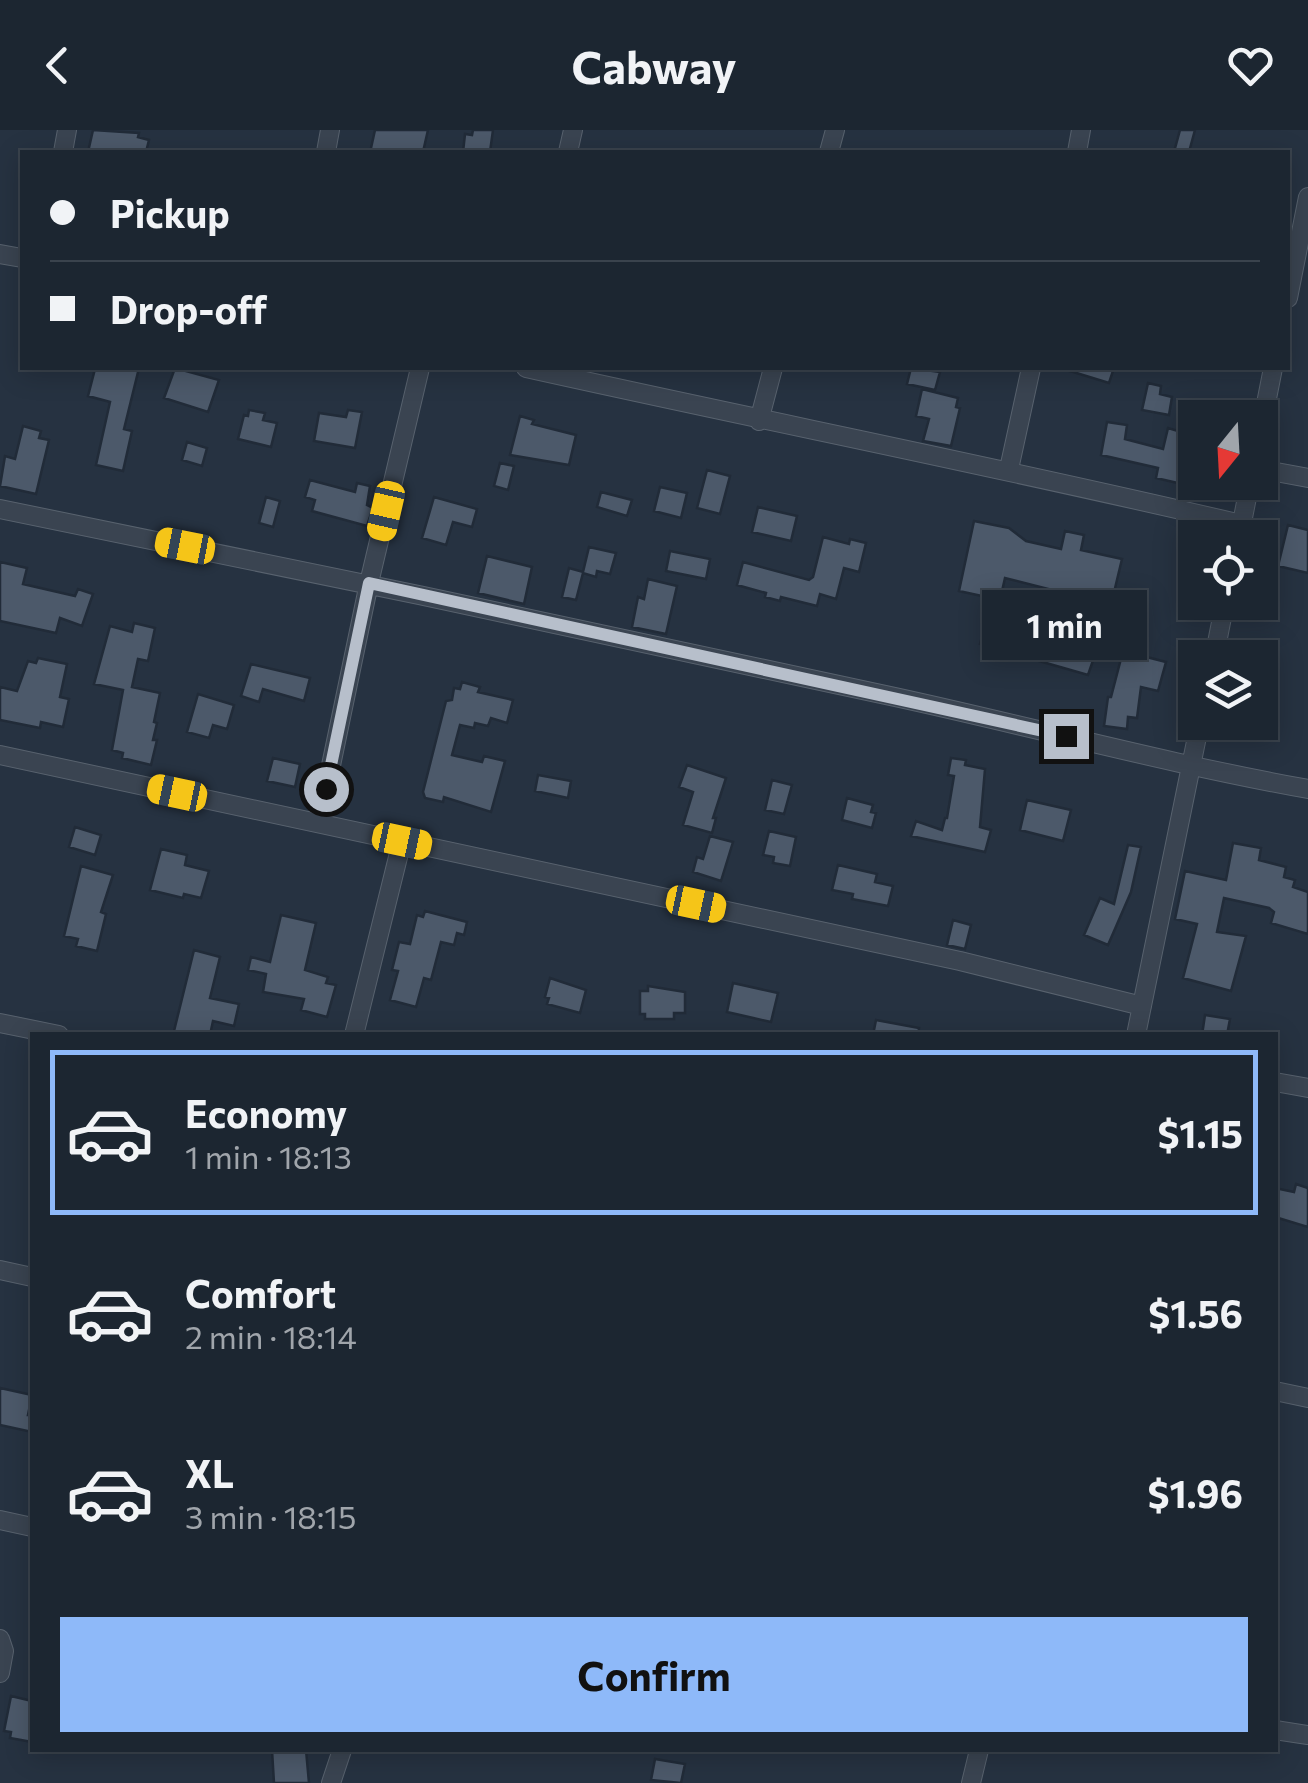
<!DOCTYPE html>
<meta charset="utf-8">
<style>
body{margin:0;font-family:Commissioner,sans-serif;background:#252e39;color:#f1f3f6;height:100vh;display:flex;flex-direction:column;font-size:38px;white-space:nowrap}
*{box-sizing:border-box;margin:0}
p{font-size:32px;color:#a0a5ab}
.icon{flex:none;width:55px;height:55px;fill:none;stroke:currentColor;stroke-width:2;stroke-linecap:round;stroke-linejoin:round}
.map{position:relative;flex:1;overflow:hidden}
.sheet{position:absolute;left:30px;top:902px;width:1248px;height:720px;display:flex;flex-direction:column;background:#1c2631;border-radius:0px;box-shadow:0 5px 25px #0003,0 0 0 2px #3a434d}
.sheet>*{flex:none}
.top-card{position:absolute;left:20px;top:20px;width:1270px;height:220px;border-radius:0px;box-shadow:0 5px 25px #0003,0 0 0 2px #3a434d;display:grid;align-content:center;height:220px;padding:0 30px;background:#1c2631}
.needle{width:65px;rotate:198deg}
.fabs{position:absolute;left:1178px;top:270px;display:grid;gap:20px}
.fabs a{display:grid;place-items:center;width:100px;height:100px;border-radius:0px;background:#1c2631;box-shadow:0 5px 25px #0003,0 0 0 2px #3a434d;font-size:50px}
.end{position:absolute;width:45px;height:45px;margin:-22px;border:12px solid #b7bfcb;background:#111;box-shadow:0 0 0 5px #111}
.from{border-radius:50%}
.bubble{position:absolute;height:70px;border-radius:0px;background:#1c2631;box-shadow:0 5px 25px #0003,0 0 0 2px #3a434d;font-size:32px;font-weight:700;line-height:70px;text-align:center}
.car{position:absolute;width:30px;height:60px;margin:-30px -15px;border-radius:12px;box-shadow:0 0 8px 2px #0007;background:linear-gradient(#f5c518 24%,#345 0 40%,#f5c518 0 76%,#345 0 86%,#f5c518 0)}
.top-card b{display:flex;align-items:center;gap:35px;height:95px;font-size:38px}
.top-card b+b{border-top:2px solid #3a434d}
.top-card i{width:25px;height:25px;background:#f1f3f6}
ul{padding:18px 0 0;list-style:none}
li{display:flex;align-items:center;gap:30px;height:165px;margin:0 20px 15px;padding:0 10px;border:5px solid transparent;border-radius:0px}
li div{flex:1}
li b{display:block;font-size:38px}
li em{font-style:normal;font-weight:700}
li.on{border-color:#8eb9f9}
li>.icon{width:90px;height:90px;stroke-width:1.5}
.action{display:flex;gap:20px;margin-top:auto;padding:20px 30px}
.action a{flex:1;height:115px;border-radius:0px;background:#8eb9f9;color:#111;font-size:40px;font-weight:700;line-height:115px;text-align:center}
header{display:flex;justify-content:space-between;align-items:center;height:130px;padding:0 30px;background:#1c2631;font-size:45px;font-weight:700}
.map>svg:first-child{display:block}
.building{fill:#4c596a;stroke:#212b38;stroke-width:2.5}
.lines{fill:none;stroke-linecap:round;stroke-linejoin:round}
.street-casing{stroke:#58626e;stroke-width:20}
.street{stroke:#3a4451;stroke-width:18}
.route{stroke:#b7bfcb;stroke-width:12}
</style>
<header><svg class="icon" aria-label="back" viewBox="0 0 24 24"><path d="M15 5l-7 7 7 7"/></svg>Cabway<svg class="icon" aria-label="heart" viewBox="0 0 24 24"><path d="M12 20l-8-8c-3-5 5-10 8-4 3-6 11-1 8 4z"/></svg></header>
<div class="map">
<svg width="1308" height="1653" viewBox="0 0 1308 1653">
<rect width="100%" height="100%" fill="#263241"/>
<path class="building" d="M93 0 139 3 138 7 149 10 146 22H88Z
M375 0H428L423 22H388L371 18Z
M473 0H493L490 22H463L465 4 472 5Z
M1180 0H1195L1189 22H1174Z
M104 238H139L124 299 132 301 123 341 96 335 110 272 88 266 95 239 103 240Z
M175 238 219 250 208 282 164 268Z
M911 238 940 242 935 260 907 254Z
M1070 238H1114L1109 253 1070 241Z
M1148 253 1161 256 1160 264 1172 267 1169 285 1142 280Z
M922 259 958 268 956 277 960 278 951 316 923 311 929 289 916 286Z
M249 280 265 283 263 290 277 293 271 317 238 309 244 285 248 286Z
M348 280 362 282 355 318 314 311 319 283 346 287Z
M520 286 534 290 532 294 576 305 569 335 510 325Z
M1107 292 1127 295 1125 309 1163 319 1168 298 1195 306V357L1156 348 1158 338 1101 325Z
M23 296 41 301 39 308 49 310 36 364 0 356 5 326 15 329Z
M187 312 207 318 202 336 182 330Z
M500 333 514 336 508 360 494 356Z
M707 340 730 346 720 384 697 378Z
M310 350 355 362 357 353 370 356 367 375 373 378 367 396 312 381 315 370 305 367Z
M660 357 687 363 681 388 654 381Z
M601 362 632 370 627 386 597 377Z
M266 367 280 371 273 397 259 393Z
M434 367 477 379 472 397 453 392 446 415 422 408Z
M758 377 797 386 791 411 752 402Z
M974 391 1009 398 1026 411 1061 419 1065 401 1084 405 1081 420 1122 429 1111 475 1005 448 1000 470 959 461Z
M1288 395 1308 400V443L1278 436Z
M823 407 849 414 850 409 866 413 859 442 844 438 836 469 820 464 817 476 781 467 780 471 765 467 766 463 737 455 743 432 809 450 813 447Z
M589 417 616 423 610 444 597 441 596 447 583 443 576 470 562 467 569 438 583 442Z
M670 421 710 429 706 449 666 441Z
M487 426 532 437 524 474 478 463Z
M0 432 27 438 23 454 75 466 78 459 93 464 82 496 60 488 56 503 0 491Z
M648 449 677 456 666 504 632 497 638 467 644 469Z
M988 485 1098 516 1088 545 980 514Z
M134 493 155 498 148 531 138 529 132 557 160 563 154 592 157 593 153 610H157L151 635 122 628 123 623 112 620 123 560 94 554 110 496 132 502Z
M1123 521 1166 532 1158 561 1141 557 1137 588 1128 587 1127 599 1104 596 1108 567H1111Z
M38 528 67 534 60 567 69 569 63 597 41 592 40 598 0 590V557L17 561 28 531 36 533Z
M251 534 310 548 304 571 263 559 259 572 241 566Z
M462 552 480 557 478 562 513 570 507 593 491 588 488 596 475 593 474 598 460 595 452 625 482 632 484 626 505 631 491 682 444 667 443 672 425 668 423 662 446 571 452 570 454 558 460 559Z
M198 564 234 575 227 599 213 595 209 608 187 602Z
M273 628 300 634 295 657 267 651Z
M951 628 966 630 965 635 985 639 980 697 991 700 985 722 911 706 916 691 942 700 945 688H947L954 646 948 645Z
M687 635 726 648 713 688H716L712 703 683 695 693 662 679 657Z
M538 645 571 651 568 668 535 661Z
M772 650 792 655 784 684 765 680Z
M847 668 873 675 871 682 876 683 872 698 842 690Z
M1027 670 1071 680 1063 711 1020 700Z
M75 697 101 705 95 725 69 717Z
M769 701 796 707 790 736 773 733 774 727 763 725Z
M710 706 733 712 721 751 693 742 697 727 703 729Z
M1233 713 1261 718 1259 730 1286 737 1284 747 1295 750 1293 757 1308 762V804L1271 793 1274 782 1269 778 1224 768 1217 802 1246 806 1231 861 1183 848 1197 794 1175 789 1185 741 1226 750Z
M1128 715 1141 717 1131 762 1108 815 1084 805 1100 768 1114 774Z
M161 719 187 725 185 735 209 741 201 768 184 764 183 768 150 760Z
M838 735 877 744 875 752 893 756 888 776 852 769 853 764 832 760Z
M81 736 113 745 101 782 106 784 97 821 76 816 78 809 64 806Z
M425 781 467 792 464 805 457 803 454 815 441 812 431 850 424 848 416 877 390 870 398 841 392 840 399 812 410 814 417 785 423 787Z
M281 785 316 793 305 840 328 847 326 853 336 855 327 887 301 880 304 869 263 862 266 844 248 840 251 827 270 832Z
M953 790 971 795 965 819 947 815Z
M194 820 220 827 210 868 239 874 234 896 213 891 210 905 174 901Z
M550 848 586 860 580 883 547 874 549 868 545 867Z
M733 853 778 863 771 892 727 882Z
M648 856 685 862V883H674V889H645V884H640V861H648Z
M1205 885 1230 889 1227 905H1202Z
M876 890 919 898 918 905H873Z
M1296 1054 1308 1058V1097L1275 1087V1058L1294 1062Z
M0 1258 32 1265 28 1285H32V1302L0 1295Z
M11 1566 32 1571V1612L10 1608 11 1602 4 1601Z
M272 1620H306L309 1653H274Z
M655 1629 685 1634 681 1653 651 1650Z"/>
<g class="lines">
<defs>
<path id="street" d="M63 22 67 0
M326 22 330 0
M568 22 573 0
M829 22 835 0
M1077 22 1081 0
M0 124 22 128
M1288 168 1308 67
M526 238C764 291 1004 338 1241 394
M759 291 773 238
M1260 304 1273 238
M1009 339 1031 238
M1260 339 1308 348
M0 379C299 439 597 502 895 567 1033 597 1169 634 1308 659
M1239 408 1250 352
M1214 528 1225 472
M0 625 960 831 1142 876
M319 693 369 453 420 238
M0 893 59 905
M354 905 402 711
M1136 905 1200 592
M1275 952 1308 958
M0 1140 32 1147
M1275 1261 1308 1268
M0 1390 32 1397
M0 1509 4 1521 0 1543
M1275 1600 1308 1605
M331 1653 342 1620
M971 1653 979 1620"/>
</defs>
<use href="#street" class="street-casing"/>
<use href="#street" class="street"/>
</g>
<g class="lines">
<path class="route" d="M326 659 369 453 1066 606"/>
</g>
</svg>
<div class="fabs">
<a><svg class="needle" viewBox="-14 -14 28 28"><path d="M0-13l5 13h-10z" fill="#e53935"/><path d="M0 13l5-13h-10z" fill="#a0a5ab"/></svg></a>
<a><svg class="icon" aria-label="locate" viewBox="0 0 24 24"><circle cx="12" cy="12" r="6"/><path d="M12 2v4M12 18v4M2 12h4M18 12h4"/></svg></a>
<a><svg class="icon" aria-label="layers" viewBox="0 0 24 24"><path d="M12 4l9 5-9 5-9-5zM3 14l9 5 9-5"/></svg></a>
</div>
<i class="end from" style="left:326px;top:659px"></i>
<i class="end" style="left:1066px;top:606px"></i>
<div class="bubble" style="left:982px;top:460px;width:165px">1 min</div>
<i class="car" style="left:386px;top:381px;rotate:193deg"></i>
<i class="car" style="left:185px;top:416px;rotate:281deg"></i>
<i class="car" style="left:177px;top:663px;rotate:282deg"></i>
<i class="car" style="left:402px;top:711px;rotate:102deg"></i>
<i class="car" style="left:696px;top:774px;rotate:102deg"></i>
<div class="top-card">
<b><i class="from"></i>Pickup</b>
<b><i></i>Drop-off</b>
</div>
<section class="sheet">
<ul>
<li class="on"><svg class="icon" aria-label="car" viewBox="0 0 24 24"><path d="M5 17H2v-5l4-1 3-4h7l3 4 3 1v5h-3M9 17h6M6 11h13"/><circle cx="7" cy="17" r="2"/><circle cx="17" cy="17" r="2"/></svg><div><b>Economy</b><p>1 min · 18:13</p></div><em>$1.15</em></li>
<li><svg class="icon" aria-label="car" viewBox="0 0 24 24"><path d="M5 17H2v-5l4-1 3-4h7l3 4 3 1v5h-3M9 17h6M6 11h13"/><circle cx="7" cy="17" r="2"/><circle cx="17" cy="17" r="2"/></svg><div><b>Comfort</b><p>2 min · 18:14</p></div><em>$1.56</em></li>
<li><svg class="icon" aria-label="car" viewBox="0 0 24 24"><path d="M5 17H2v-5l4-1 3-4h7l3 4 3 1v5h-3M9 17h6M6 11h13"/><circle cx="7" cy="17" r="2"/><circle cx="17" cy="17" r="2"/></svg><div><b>XL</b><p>3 min · 18:15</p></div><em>$1.96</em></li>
</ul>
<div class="action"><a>Confirm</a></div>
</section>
</div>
